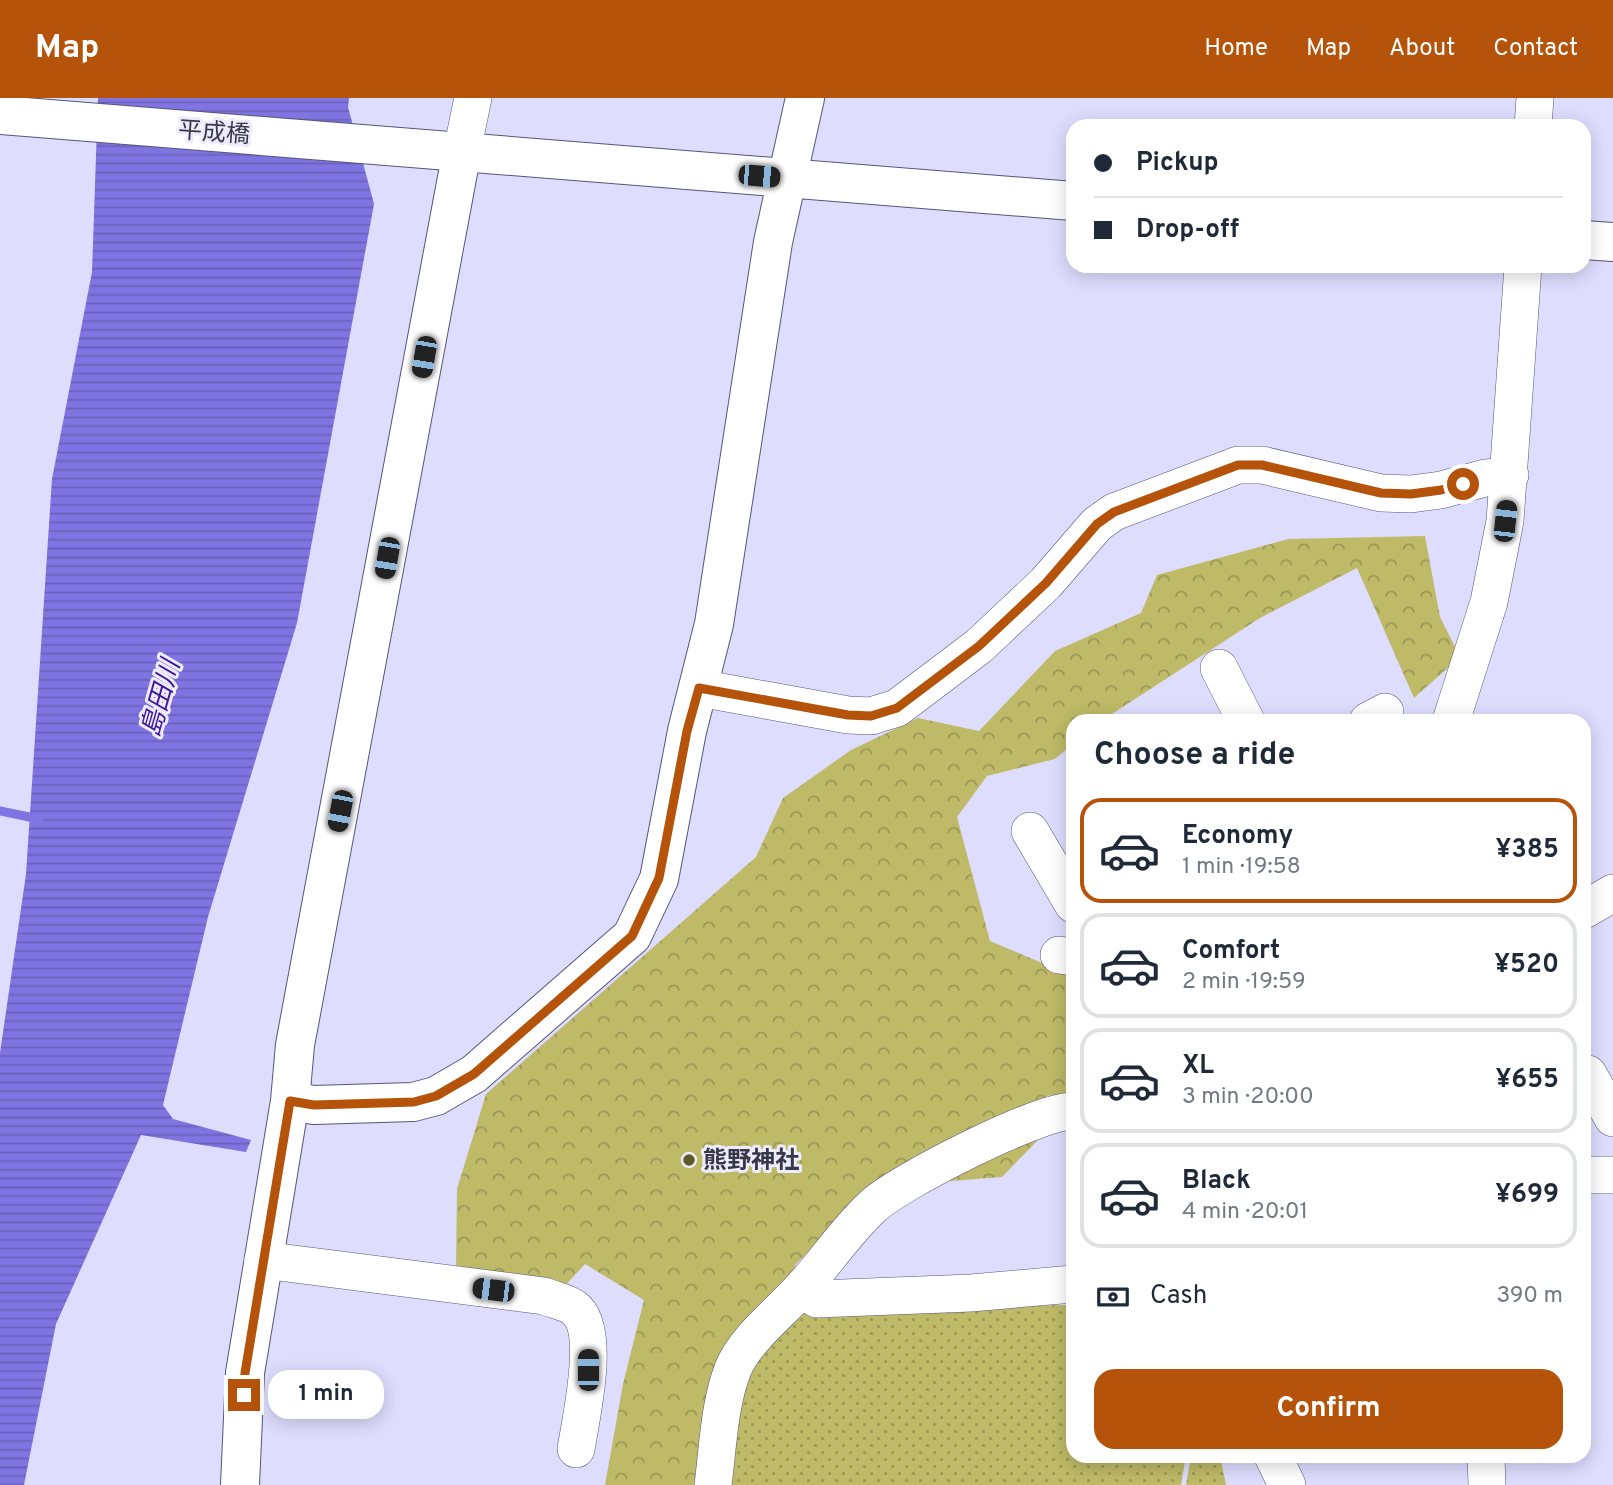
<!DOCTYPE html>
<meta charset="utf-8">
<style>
body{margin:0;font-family:Overpass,"Noto Sans JP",sans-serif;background:#f6f6f7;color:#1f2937;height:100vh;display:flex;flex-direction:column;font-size:26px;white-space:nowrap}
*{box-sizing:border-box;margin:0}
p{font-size:23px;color:#747a83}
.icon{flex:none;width:38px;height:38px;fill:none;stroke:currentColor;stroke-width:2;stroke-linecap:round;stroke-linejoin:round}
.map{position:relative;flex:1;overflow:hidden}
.side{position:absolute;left:1066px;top:616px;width:525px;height:749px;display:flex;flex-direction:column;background:#fff;border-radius:21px;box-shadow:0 4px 18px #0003}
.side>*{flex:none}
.banner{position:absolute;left:1066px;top:21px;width:525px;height:154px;border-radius:21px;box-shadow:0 4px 18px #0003;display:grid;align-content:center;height:154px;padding:0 28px;background:#fff}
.end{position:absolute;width:32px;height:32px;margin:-16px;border:9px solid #b45309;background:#fff;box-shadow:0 0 0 4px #fff}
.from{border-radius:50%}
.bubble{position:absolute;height:49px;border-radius:21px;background:#fff;box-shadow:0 4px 18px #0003;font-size:23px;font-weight:700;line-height:49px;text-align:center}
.car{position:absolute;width:21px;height:42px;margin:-21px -10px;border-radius:9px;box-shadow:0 0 5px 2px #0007;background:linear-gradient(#222 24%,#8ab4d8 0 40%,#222 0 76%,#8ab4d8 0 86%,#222 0)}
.banner b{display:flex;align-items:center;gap:24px;height:66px;font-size:26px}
.banner b+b{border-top:2px solid #e0e1e3}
.banner i{width:18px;height:18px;background:#1f2937}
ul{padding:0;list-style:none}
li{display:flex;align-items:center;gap:21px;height:105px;margin:0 14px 10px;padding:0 14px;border:4px solid #e0e1e3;border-radius:21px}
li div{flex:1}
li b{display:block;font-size:26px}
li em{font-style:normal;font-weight:700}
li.active{border-color:#b45309}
li>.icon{width:63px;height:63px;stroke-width:1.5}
h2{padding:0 28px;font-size:32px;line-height:84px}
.pay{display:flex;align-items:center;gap:18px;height:77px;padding:0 28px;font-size:26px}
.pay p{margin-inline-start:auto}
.cta{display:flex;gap:14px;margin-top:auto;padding:14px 28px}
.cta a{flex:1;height:80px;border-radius:21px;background:#b45309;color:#fff;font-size:28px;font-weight:700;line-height:80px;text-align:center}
header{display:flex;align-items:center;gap:42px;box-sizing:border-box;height:98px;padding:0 35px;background:#b45309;color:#fff}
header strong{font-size:33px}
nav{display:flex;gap:38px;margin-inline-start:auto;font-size:24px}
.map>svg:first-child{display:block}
.forest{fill:url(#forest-crowns)}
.park{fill:url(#park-dots)}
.water{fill:url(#water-rules)}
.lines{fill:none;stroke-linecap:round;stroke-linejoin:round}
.stream{stroke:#8074e2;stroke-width:9}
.minor-casing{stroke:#565577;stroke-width:38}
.tertiary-casing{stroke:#565577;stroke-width:40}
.minor{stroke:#fff;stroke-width:37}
.tertiary{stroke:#fff;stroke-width:38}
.route{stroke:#b45309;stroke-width:9}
.poi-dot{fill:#5e5b27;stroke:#ececfd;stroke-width:2.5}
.labels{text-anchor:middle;stroke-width:6;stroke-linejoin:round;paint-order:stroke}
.street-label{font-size:24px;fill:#383848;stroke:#ececfd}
.poi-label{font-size:24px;font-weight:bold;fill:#383848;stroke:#ececfd;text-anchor:start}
.water-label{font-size:26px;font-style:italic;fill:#3f169c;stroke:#ececfd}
</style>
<header>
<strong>Map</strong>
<nav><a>Home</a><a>Map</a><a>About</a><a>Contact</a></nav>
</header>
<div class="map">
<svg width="1613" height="1387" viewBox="0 0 1613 1387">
<defs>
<pattern id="forest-crowns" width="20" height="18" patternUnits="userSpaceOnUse" patternTransform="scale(1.75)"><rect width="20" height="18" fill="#beba67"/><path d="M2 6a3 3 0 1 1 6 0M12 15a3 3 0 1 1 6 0" fill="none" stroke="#9b9857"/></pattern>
<pattern id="park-dots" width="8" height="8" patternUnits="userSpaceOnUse" patternTransform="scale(1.75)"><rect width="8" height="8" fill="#beba67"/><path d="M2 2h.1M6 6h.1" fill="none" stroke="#9b9857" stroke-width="1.8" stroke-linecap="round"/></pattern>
<pattern id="water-rules" width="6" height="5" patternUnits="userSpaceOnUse" patternTransform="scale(1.75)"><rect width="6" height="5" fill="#8074e2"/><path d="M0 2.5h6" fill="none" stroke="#6a60b9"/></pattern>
</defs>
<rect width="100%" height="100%" fill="#deddfe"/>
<path class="forest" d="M1425 438 1440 519 1460 559 1414 600 1357 470 1260 520 1101 623H1073V646L1055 661 987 678 957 719 990 843 1073 878V995L1046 998 1037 1043 1002 1079 873 1089 795 1167 815 1218 696 1387H605L623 1286 644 1202 585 1166 561 1192 456 1172 457 1091 486 996 756 759 783 700 851 652 918 620 979 633 1055 553 1141 515 1157 477 1288 441Z"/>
<path class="park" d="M1073 1207V1358H1186L1181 1387H724L744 1270 806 1211Z
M1191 1358H1220L1226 1387H1186Z"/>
<path class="water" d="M98 0H349L348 9 374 106 297 525 208 819 163 1007 173 1021 251 1042 246 1054 141 1037 56 1226 24 1387H0V955L26 776 52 381 92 174Z"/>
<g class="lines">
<path class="stream" d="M0 713 39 721"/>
<defs>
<path id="minor" d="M1533 28 1535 0
M462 53 473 0
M1219 570 1246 623
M699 590 848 617 871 618 897 610 979 548 1046 485 1097 426 1114 414 1238 367H1262L1381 395 1411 396 1441 392 1485 380 1510 377
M1368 623 1385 614
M1451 623 1489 504 1505 423 1523 168
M1030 733 1073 806
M1584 812 1613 795
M1059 857 1073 859
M1588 976 1613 1020
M1584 1077H1613
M263 1162 544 1198C553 1202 567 1204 574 1210 602 1230 581 1320 576 1351
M802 1190 817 1201 971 1195 1073 1186
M1273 1358 1287 1387
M1486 1358 1487 1387
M713 1387C718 1349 719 1307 733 1271 745 1241 781 1214 802 1190 826 1164 846 1133 872 1109 898 1084 1038 1013 1073 1013"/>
<path id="tertiary" d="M0 17 1073 103
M1584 142 1613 144
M290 1003 314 1007 413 1004 436 998 474 976 632 838 659 781 687 633 714 526 773 144 805 0
M240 1387 245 1275 290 1003 295 947 462 53"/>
</defs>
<use href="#minor" class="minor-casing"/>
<use href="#tertiary" class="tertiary-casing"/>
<use href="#minor" class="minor"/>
<use href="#tertiary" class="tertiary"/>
</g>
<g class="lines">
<path class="route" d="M244 1297 245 1275 290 1003 314 1007 414 1004 436 998 474 976 632 838 659 780 687 633 699 590 848 617 871 618 897 610 979 548 1046 485 1097 426 1114 414 1238 367H1262L1381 395 1411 396 1441 392 1463 386"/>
</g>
<circle class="poi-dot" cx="689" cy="1062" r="7"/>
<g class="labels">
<g class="street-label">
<text transform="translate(214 34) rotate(4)" y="8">平成橋</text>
</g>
<g class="poi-label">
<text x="703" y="1070">熊野神社</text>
</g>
<g class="water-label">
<text transform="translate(160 600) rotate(-74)" y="9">島田川</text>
</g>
</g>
</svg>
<i class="end from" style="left:1463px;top:386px"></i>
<i class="end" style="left:244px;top:1297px"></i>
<div class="bubble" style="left:268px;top:1272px;width:116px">1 min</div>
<i class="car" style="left:759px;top:78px;rotate:95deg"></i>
<i class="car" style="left:424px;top:259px;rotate:190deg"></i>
<i class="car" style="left:1505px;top:423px;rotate:6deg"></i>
<i class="car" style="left:387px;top:460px;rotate:190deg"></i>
<i class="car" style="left:340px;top:713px;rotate:191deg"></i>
<i class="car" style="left:493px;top:1192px;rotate:277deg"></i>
<i class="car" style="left:588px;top:1272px;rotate:0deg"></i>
<div class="banner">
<b><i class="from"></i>Pickup</b>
<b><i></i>Drop-off</b>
</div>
<section class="side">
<h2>Choose a ride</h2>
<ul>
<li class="active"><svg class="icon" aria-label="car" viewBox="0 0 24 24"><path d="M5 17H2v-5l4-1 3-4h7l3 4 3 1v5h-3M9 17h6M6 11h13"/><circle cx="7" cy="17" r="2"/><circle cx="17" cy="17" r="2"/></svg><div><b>Economy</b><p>1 min · 19:58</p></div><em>¥385</em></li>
<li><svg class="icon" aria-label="car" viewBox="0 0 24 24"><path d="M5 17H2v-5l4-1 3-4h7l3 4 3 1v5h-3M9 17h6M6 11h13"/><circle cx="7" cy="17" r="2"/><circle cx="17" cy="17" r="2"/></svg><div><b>Comfort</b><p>2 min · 19:59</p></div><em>¥520</em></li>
<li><svg class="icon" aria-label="car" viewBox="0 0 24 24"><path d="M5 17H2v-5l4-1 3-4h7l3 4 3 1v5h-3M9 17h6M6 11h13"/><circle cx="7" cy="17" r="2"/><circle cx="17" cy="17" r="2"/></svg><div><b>XL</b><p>3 min · 20:00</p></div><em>¥655</em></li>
<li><svg class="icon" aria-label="car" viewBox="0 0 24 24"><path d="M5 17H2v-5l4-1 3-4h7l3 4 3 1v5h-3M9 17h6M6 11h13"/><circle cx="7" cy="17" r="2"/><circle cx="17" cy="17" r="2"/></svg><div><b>Black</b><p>4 min · 20:01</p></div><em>¥699</em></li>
</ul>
<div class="pay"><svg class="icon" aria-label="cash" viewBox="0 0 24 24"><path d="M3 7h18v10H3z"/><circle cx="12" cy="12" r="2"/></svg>Cash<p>390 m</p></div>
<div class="cta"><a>Confirm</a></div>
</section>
</div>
